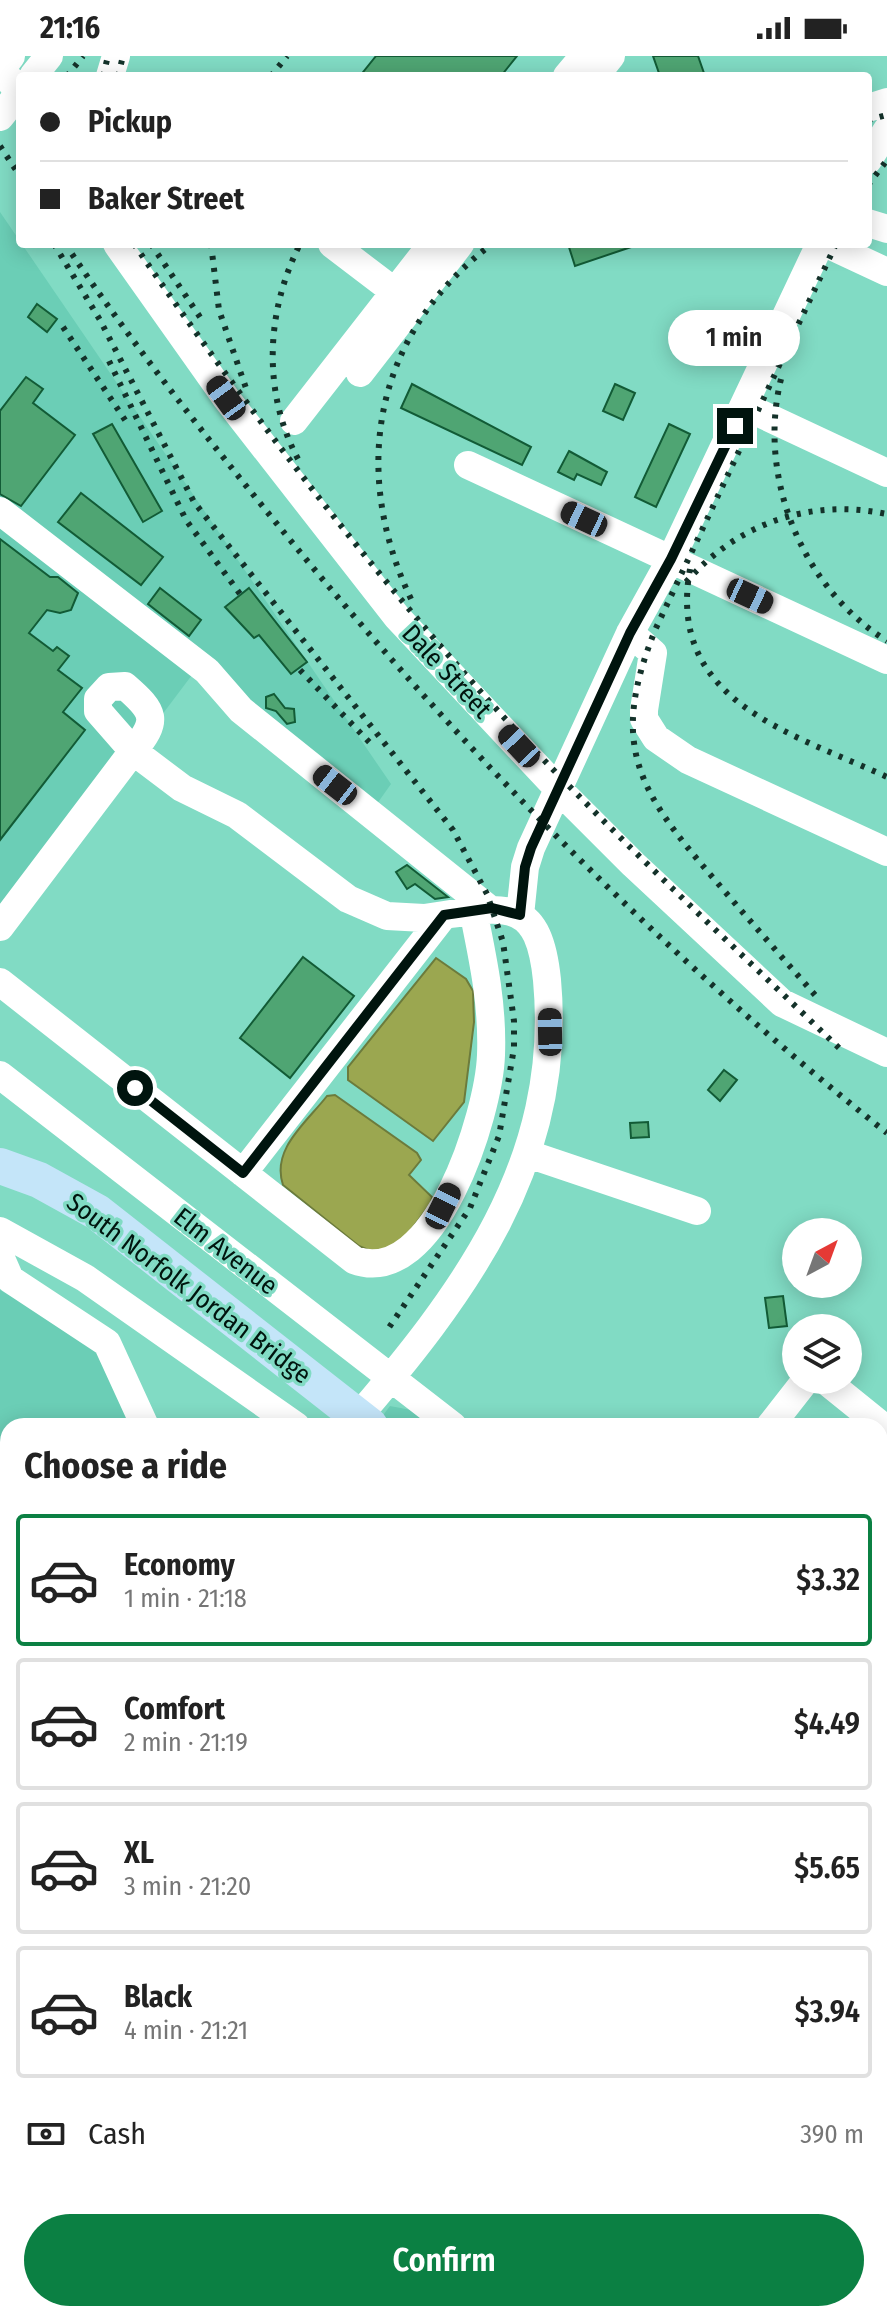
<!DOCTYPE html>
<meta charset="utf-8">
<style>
body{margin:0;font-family:"Fira Sans Condensed",sans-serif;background:#f2f2f2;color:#222;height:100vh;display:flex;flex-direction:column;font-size:30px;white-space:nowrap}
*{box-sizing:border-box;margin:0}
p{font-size:26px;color:#767676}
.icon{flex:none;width:44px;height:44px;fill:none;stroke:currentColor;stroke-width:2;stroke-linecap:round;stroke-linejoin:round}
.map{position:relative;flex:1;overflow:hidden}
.side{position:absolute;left:0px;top:1362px;width:888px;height:904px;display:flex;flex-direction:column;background:#fff;border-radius:24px 24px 0 0;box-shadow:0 4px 20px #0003}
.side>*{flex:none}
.hud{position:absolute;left:16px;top:16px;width:856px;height:176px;border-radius:8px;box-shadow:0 4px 20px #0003;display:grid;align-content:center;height:176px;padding:0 24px;background:#fff}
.needle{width:52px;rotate:41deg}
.controls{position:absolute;left:782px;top:1162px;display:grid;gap:16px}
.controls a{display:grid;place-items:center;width:80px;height:80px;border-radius:50%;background:#fff;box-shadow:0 4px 20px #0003;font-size:40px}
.end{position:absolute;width:36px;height:36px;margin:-18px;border:10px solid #00140e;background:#fff;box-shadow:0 0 0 4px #fff}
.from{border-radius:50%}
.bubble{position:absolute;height:56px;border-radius:28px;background:#fff;box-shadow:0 4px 20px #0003;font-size:26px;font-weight:600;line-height:56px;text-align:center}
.car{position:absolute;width:24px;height:48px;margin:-24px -12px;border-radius:10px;box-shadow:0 0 6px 2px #0007;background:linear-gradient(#222 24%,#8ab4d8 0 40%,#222 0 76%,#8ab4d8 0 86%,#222 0)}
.hud b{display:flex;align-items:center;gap:28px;height:76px;font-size:30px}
.hud b+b{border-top:2px solid #e0e0e0}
.hud i{width:20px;height:20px;background:#222}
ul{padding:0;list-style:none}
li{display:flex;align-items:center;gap:24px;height:132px;margin:0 16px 12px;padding:0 8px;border:4px solid #e0e0e0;border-radius:8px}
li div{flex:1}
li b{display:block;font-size:30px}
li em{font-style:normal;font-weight:600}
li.current{border-color:#0b8043}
li>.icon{width:72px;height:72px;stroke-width:1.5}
h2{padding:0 24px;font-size:36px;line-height:96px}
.pay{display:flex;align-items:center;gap:20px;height:88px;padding:0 24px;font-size:30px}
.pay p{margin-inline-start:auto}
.action{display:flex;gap:16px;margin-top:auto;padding:16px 24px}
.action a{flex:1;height:92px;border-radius:48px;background:#0b8043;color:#fff;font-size:32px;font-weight:600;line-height:92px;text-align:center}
.status{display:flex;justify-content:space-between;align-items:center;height:56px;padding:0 40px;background:#fff;direction:ltr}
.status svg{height:22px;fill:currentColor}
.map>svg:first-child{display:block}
.built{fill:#6bceb6}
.water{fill:#9ba750;stroke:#6c7b3c;stroke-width:2}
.building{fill:#4fa573;stroke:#125b36;stroke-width:2}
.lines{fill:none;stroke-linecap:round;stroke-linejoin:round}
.minor{stroke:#fff;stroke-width:28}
.major{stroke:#c4e5f9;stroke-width:36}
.rail{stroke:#14322a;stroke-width:6;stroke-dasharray:4 8;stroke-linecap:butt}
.route{stroke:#00140e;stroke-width:10}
.labels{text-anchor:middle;stroke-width:7;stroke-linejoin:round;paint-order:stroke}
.street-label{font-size:26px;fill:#00140e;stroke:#81dbc4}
</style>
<div class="status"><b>21:16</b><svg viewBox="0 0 49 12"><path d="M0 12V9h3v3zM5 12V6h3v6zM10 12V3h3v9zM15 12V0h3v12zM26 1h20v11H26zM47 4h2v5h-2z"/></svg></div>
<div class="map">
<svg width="887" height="2266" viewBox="0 0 887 2266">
<rect width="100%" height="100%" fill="#81dbc4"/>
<path class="built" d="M0 156 391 728 374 752 195 615 0 874Z
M0 1234 77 1278 117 1312 139 1370H8V1771L0 1780Z
M390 1350 411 1354 431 1370H375Z
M880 1718 887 1723V2266H776L763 2258H880Z"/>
<path class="water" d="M436 902 466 923 473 935 474 966 464 1046 433 1085 348 1024V1011Z
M335 1039 417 1097 421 1104 409 1119 432 1141 431 1147 398 1191 373 1196 359 1190 283 1129C271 1093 306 1067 327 1040Z"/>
<path class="building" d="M376 0H517L501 20H360Z
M653 0H698L705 20H660Z
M568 188H630L631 191 575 210Z
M37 248 57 263 47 276 28 261Z
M26 321 43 333 33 347 75 379 21 450 0 438V355Z
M412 328 531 391 522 409 401 352Z
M615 328 635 337 623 364 603 355Z
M112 368 162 455 143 466 93 378Z
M669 368 690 378 656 451 635 441Z
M569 395 607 416 601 429 577 418 574 424 558 416Z
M81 437 163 501 141 529 58 466Z
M0 483 50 521H58L78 537 71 554 60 557 47 554 29 577 53 595 57 591 69 600 58 614 82 632 63 656 85 674 0 784Z
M160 532 201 564 189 580 148 548Z
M249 532 307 606 291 618 259 579 254 582 225 551Z
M274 638 285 652 294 653 295 666 287 668 276 655 266 652V641Z
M407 809 448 841 435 843 415 828 407 833 396 816Z
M303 901 354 940 290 1022 240 982Z
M724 1014 737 1024 720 1045 708 1034Z
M648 1066 649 1081 631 1082 630 1067Z
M783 1240 787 1270 769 1272 765 1242Z"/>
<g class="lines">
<path class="minor" d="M11 0 2 12 20 40
M33 20 49 0
M110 20 116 0
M567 20 584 0
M595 20 611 0
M868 52 887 46
M0 61 20 36
M868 104 887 74
M868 167 887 173
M117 188 226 342 397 561 559 734 633 808 782 947 887 997
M332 188 395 236
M827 188 887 216
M360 317 460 188
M744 350 887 417
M294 365 432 188
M468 409 887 604
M0 455 207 615 241 654 488 852
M630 577 653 597 644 654V663L656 682 688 704 887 796
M520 859 525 811 531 792 630 577 671 503 820 188
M0 871 133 695C159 664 155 656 125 630L109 631 98 643V655L133 695 182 732 237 759 348 843 387 860 424 862 444 859
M0 926 354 1204C435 1234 489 1057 491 999 493 949 483 903 473 854
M0 1019 453 1370
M528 1098 697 1155
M243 1117 444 859C511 849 539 846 547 924 564 1107 463 1239 350 1370
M0 1175 85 1222 296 1370
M0 1200 10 1223 107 1287 145 1370
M825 1324 887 1374
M770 1370 806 1324
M880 1501 887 1506
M880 1698 887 1704
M0 1803 8 1793
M0 1913 8 1904
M880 1951 887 1956
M0 2071 8 2075
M9 2258 19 2266
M246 2258 256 2266"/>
<path class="major" d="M0 1110 39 1124 97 1156 370 1370
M880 1763 887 1769"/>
<path class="rail" d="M67 20 83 0
M103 20 108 0
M118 20 123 0
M271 20 287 0
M868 64 887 59
M0 90 20 120
M868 129 887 104
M54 188 100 264 194 446 453 774 487 838 503 886 514 965V992L499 1080 470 1152 388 1273
M134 188C246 351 366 510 499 656 606 773 725 882 839 992
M151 188 202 264
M211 188 219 254 247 335
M72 198C134 290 203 377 273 463 456 689 659 896 887 1077
M63 271 127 367
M109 305 186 464 240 538
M781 323C757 420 801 531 887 585
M298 403C262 336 266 255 300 188
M690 513C666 646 792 677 887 721
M686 526C738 467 810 442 887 458
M411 543C349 413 375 276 492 188
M300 614 372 689
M815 939C782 901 748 863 715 824 638 735 608 689 656 572L836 188"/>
</g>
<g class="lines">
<path class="route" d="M135 1032 243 1117 444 859 492 852 520 859 525 811 531 792 630 577 671 503 735 370"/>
</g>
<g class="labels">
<g class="street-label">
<text transform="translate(447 615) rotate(47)" y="9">Dale Street</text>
<text transform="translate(226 1195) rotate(38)" y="9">Elm Avenue</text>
<text transform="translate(189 1232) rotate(37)" y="9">South Norfolk Jordan Bridge</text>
</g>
</g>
</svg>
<div class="controls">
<a><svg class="needle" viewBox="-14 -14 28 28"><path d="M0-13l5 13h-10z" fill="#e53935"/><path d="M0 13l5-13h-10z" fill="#767676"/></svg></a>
<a><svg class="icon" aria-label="layers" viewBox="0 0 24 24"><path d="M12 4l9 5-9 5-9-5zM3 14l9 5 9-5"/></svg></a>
</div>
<i class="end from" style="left:135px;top:1032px"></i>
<i class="end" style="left:735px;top:370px"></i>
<div class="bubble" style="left:668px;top:254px;width:132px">1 min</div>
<i class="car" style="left:226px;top:342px;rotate:324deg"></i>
<i class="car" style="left:584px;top:463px;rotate:295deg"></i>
<i class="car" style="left:750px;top:540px;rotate:115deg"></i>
<i class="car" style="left:519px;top:690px;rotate:317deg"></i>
<i class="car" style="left:335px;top:729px;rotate:308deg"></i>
<i class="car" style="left:550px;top:976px;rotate:359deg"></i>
<i class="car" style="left:443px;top:1150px;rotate:26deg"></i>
<div class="hud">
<b><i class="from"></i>Pickup</b>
<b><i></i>Baker Street</b>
</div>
<section class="side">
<h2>Choose a ride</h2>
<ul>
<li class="current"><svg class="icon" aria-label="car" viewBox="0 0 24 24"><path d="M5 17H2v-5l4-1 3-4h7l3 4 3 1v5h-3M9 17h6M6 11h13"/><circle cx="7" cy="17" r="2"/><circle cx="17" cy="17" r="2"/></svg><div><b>Economy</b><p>1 min · 21:18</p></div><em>$3.32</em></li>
<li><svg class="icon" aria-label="car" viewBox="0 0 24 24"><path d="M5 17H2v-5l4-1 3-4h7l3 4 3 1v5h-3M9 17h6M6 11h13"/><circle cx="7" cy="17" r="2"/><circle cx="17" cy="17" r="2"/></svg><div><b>Comfort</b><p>2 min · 21:19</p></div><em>$4.49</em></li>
<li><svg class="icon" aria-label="car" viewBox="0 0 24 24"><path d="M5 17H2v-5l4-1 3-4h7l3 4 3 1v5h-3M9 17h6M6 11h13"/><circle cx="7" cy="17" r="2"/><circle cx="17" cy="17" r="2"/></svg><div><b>XL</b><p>3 min · 21:20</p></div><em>$5.65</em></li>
<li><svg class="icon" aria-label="car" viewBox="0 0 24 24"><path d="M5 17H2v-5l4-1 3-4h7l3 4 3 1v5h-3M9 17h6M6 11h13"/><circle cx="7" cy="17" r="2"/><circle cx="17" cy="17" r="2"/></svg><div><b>Black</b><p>4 min · 21:21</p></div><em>$3.94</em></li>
</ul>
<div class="pay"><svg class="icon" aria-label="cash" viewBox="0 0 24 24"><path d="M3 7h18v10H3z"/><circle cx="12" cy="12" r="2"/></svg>Cash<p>390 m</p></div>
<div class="action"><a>Confirm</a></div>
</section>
</div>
